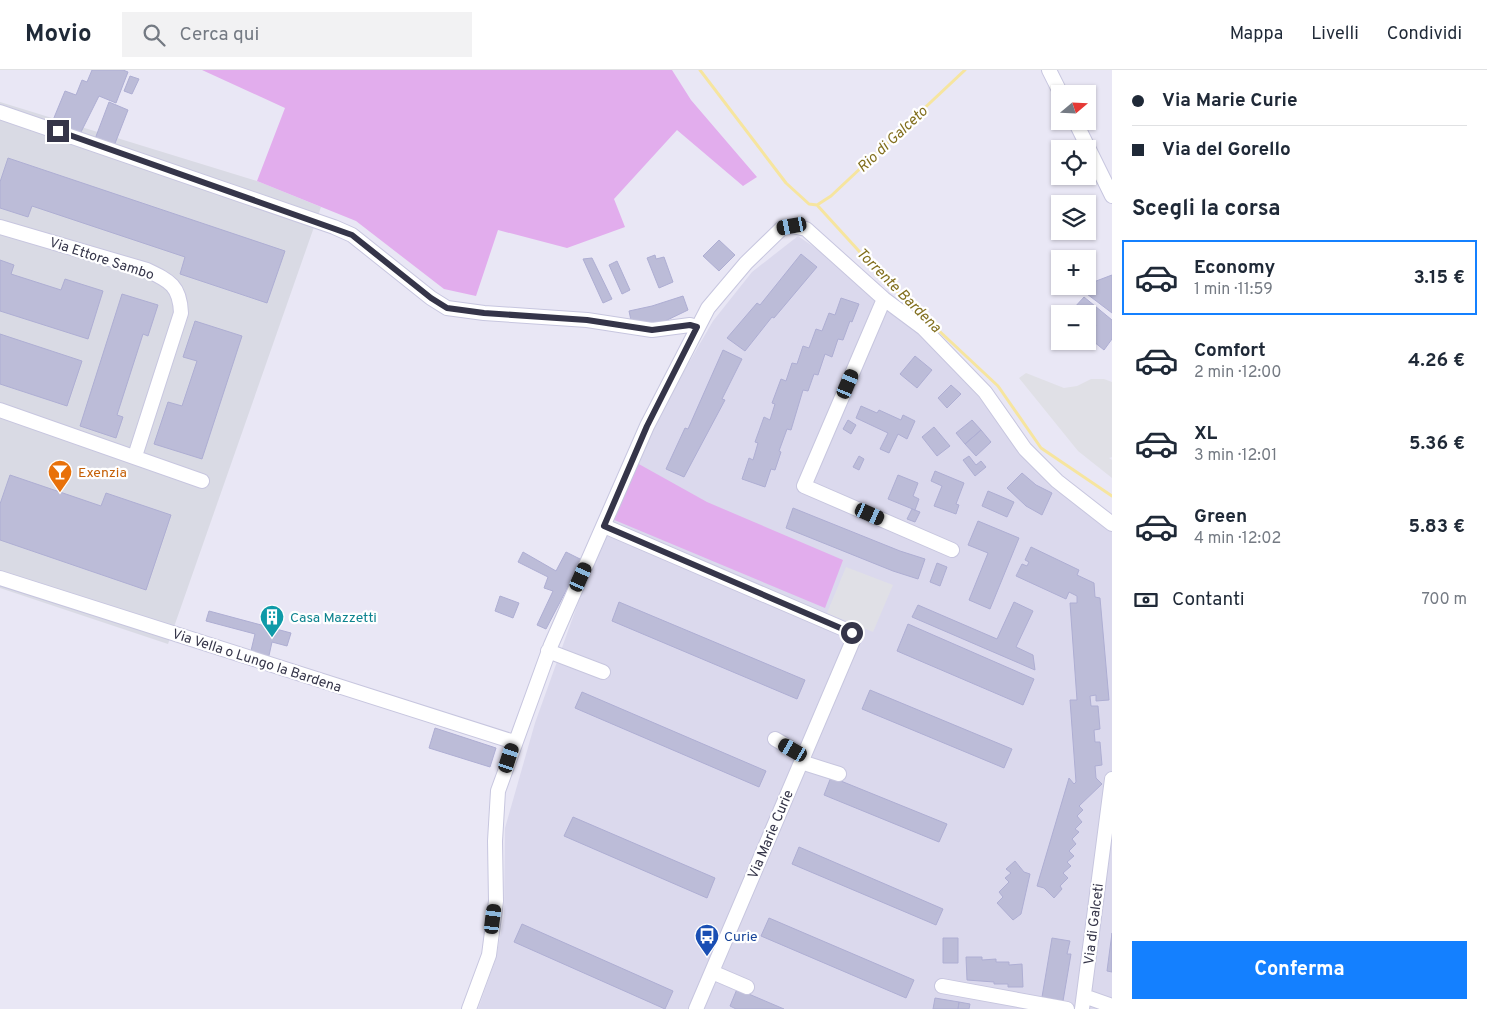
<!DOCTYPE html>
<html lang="it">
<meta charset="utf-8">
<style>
body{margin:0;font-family:Overpass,sans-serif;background:#f2f2f3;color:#1f2937;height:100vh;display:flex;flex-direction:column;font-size:19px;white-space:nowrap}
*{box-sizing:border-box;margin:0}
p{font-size:16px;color:#747a83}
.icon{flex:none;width:28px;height:28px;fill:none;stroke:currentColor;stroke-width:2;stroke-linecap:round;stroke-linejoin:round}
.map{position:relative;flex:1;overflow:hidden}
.panel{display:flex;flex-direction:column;background:#fff;width:375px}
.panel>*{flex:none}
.banner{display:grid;align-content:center;height:110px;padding:0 20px;background:#fff}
.needle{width:32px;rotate:71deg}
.tools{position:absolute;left:1051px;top:15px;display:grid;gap:10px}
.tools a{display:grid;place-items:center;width:45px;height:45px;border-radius:0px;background:#fff;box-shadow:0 1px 4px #0004;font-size:25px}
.end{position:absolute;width:22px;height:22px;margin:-11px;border:6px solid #353549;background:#fff;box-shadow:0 0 0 2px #fff}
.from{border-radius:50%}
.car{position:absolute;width:15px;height:30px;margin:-15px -8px;border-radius:6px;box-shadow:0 0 4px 1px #0007;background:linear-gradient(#222 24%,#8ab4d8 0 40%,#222 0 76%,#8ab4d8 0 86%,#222 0)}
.banner b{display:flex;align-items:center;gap:18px;height:48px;font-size:19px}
.banner b+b{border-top:1px solid #e0e1e3}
.banner i{width:12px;height:12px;background:#1f2937}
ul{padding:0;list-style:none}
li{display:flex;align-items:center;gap:15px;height:75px;margin:0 10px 8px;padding:0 10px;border:2px solid transparent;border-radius:0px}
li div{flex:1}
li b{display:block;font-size:19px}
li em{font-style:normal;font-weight:700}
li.current{border-color:#1480ff}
li>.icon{width:45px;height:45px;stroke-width:1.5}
h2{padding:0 20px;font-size:22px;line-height:60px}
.pay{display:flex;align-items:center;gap:12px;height:55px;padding:0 20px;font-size:19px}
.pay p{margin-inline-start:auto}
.action{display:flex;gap:10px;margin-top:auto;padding:10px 20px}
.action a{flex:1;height:58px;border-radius:0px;background:#1480ff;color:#fff;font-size:20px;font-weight:700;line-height:58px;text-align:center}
header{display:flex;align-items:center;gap:30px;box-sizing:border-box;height:70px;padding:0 25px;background:#fff;border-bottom:1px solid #e0e1e3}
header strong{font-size:24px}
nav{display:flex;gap:28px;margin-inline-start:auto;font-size:18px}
.search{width:350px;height:45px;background:#f2f2f3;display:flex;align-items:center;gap:12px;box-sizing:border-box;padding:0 18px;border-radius:0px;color:#747a83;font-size:19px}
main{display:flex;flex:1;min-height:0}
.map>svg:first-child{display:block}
.residential{fill:#dbd9ed}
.industrial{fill:#d9dae4}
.green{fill:#e2aded}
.parking{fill:#e0e0e6}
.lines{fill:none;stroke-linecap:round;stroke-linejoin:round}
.stream{stroke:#f6e59f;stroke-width:3}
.building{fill:#bcbcd8;stroke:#aeaed3}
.minor-casing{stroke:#c7c6df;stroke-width:16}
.minor{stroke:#fff;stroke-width:14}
.route{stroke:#353549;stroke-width:6}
.labels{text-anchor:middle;stroke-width:4.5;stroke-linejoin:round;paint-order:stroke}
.street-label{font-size:14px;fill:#353549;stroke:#fff}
.food-label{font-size:14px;fill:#c56008;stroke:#fff;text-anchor:start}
.culture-label{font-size:14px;fill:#0d838f;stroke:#fff;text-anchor:start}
.transit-label{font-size:14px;fill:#164399;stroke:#fff;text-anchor:start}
.water-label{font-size:15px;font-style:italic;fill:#826f1e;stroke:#fff}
</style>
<header>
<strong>Movio</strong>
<div class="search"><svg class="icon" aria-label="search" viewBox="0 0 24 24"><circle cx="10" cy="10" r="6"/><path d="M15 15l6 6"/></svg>Cerca qui</div>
<nav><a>Mappa</a><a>Livelli</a><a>Condividi</a></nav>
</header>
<main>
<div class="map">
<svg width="1112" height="939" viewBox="0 0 1112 939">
<rect width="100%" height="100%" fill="#e9e7f5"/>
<path class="residential" d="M798 166 827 186 923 266 978 326 1051 415 1112 462V939H478L496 888 504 845 505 758 535 653 578 533 612 449 654 353 713 251 752 202Z"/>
<path class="industrial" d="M0 32 257 111 321 137 168 574 0 518Z"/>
<path class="green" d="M202 0H672L691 30 757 107 743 116 677 60 614 129 625 157 567 178 498 160 476 226 444 219 356 151 257 111 285 38Z
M637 393 707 432 843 490 825 538 612 449Z"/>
<path class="parking" d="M1026 303 1064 318 1077 316 1091 309H1104L1112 312V387L1109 388 1112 390V408L1078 381 1019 308Z
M846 497 893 515 873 562 827 543Z"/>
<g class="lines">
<path class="stream" d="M700 0 786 113 809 134 817 135 889 214 998 316 1041 378 1112 426
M817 135 831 126 965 0"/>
</g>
<path class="building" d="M92 0H123L128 2 116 33 99 26 79 66 51 55 65 21 76 25 82 10 87 12Z
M130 6 139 9 132 24 124 21Z
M109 32 128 40 114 76 95 69Z
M8 88 285 181 267 233 180 204 185 187 32 136 28 147 0 138V112Z
M719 170 735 185 719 201 703 186Z
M801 184 817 197 774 248 772 247 745 281 727 268 757 233 760 235Z
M655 185 656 189 664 187 673 212 659 218 647 188Z
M592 188 612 229 603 233 583 189Z
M0 190 14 195 11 204 61 220 65 209 103 221 88 269 0 241Z
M617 191 630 220 622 224 609 195Z
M1112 205V243L1083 221V216Z
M122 224 158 235 148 266 143 264 117 345 123 347 116 368 80 356Z
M683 226 688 240 661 253 632 255 629 241 652 236Z
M1084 227 1112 250V269L1104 280 1088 267 1096 255 1088 248V244H1082L1074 238Z
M841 228 859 234 852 252 850 251 843 270 838 269 832 287 825 284 818 305 814 304 808 321 803 320 791 360 787 359 779 381 781 382 775 400 771 399 765 417 742 409 749 388 753 390 758 373 755 372 764 347 770 350 775 334 772 333 781 309 786 311 792 293 797 294 803 276 809 278 816 259 822 261 829 243 835 245Z
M195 251 242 266 202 389 154 374 168 332 182 336 197 291 183 287Z
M0 264 82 291 67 336 0 314Z
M723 280 742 289 722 329 725 330 684 407 666 399 685 358 688 359Z
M915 286 932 300 917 318 900 304Z
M951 315 961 324 947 338 938 328Z
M861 336 877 343 879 340 901 350 903 345 915 351 907 369 898 364 889 383 880 379 888 363 856 348Z
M848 350 856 355 851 364 843 359Z
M972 350 981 360 965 374 956 363Z
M934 357 950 376 937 386 922 367Z
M981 360 991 372 976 386 965 374Z
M859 386 864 389 859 400 853 397Z
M969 386 976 395 981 391 986 397 975 406 963 390Z
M935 401 964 413 956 434 959 435 956 444 934 436 942 416 931 411Z
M1022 403 1036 415 1052 423 1042 445 1026 436 1007 418Z
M10 405 101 436 106 423 171 445 146 520 0 470V434Z
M898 405 918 413 913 426 919 429 915 440 888 429Z
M988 421 1014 432 1007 447 982 436Z
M793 438 900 481 925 489 918 509 893 501 786 458Z
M912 439 920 442 915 452 907 449Z
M978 451 1019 468 990 539 969 530 988 483 968 475Z
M1031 477 1079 500 1077 505 1094 513 1095 527 1100 528 1109 630 1096 631V625L1090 626 1091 636H1098L1100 659 1094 660 1095 672H1100L1102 695 1095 696 1096 708 1102 714 1079 736 1083 740 1077 746 1082 752 1075 759 1079 762 1072 769 1076 774 1069 781 1074 786 1067 792 1071 796 1063 803 1068 808 1060 816 1062 819 1054 828 1044 818 1037 816 1069 708 1074 714 1076 712 1070 630H1077L1070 533H1077V526L1069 522 1066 529 1016 506 1022 494 1027 496 1029 492 1025 490Z
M523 482 556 501 566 482 582 490 546 559 537 555 553 521 544 518 548 507 518 492Z
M937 493 947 497 940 516 930 512Z
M500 526 519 533 513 548 495 541Z
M619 532 805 610 797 629 612 551Z
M1014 532 1033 541 1016 577 1033 585 1035 600 912 547 918 535 997 569Z
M209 541 291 563 287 576 272 572 268 590 250 585 255 564 206 551Z
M908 554 1034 609 1023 635 897 581Z
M870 620 1012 679 1004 698 862 639Z
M582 622 766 701 759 717 575 638Z
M435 658 496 678 490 697 429 678Z
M831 707 947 754 939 772 824 725Z
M573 747 715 808 707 828 564 766Z
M799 777 943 839 936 855 792 794Z
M1015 791 1024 802 1030 804 1021 844 1013 850 997 833 1003 827 999 822 1009 812 1005 808 1011 803 1006 799Z
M769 848 914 910 906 928 761 866Z
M522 854 673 921 665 939 514 872Z
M1112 863V902L1107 901Z
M943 868H958V893H943Z
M1052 868 1070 871 1067 884H1071L1063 931 1042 927Z
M966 887H982V890L996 889V892H1009V895L1022 894 1023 917H1008V914H994V912L967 910Z
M737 919 784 939H736L730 936Z
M935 928 959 932 958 939H933Z
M959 932 970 934 969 939H958Z"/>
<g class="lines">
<defs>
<path id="minor" d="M1049 0 1061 24
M0 42 334 157 352 165 431 228 447 238 484 243 587 250 652 260 690 255 697 257
M1075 51 1112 126
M0 157 147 200C170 211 180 216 181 243L135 386
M884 229 804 416 952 480
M0 340 202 411
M604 456 846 560 852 563 854 568 696 939
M0 508 514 672
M548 581 603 602
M775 669 804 686
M801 692 839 704
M712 902 747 917
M942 916 1067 939
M1084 926 1112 936
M469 939 489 885 496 831 495 771 498 721 551 575 647 356 708 238 746 193 782 158 792 156 806 159 884 229 923 258 985 322 1025 379 1057 411 1112 454
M1082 939 1112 709"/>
</defs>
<use href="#minor" class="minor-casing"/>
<use href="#minor" class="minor"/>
</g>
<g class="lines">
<path class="route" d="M58 61 352 165 431 228 447 238 484 243 587 250 652 260 690 255 697 257 647 356 604 456 852 563"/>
</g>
<defs>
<symbol id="bar-pin" viewBox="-11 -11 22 30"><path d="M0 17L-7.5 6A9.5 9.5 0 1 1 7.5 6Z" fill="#e8710a" stroke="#fff"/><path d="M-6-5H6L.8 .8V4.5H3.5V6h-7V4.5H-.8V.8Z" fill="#fff"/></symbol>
<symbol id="building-pin" viewBox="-11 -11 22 30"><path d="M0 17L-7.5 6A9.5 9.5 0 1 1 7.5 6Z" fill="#0f9aa8" stroke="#fff"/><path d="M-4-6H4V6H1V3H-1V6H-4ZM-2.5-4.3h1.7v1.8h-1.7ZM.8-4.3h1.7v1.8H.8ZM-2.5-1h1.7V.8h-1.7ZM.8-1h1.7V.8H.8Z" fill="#fff"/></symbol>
<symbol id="bus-pin" viewBox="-11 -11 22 30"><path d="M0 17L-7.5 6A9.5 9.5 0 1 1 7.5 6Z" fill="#1a4fb4" stroke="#fff"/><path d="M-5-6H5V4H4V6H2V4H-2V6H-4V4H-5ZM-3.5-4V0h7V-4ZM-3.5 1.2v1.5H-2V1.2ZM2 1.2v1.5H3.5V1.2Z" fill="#fff"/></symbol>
</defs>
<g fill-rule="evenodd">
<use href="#bar-pin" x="46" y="388" width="28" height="38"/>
<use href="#building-pin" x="258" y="533" width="28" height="38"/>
<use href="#bus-pin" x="693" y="852" width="28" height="38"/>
</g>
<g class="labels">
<g class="street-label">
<text transform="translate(102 188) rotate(18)" y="5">Via Ettore Sambo</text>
<text transform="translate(257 590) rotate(18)" y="5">Via Vella o Lungo la Bardena</text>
<text transform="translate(770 764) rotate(-67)" y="5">Via Marie Curie</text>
<text transform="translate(1093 854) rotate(-83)" y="5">Via di Galceti</text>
</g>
<g class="food-label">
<text x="78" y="407">Exenzia</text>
</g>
<g class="culture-label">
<text x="290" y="552">Casa Mazzetti</text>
</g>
<g class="transit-label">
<text x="724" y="871">Curie</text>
</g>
<g class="water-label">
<text transform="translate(892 69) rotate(-43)" y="5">Rio di Galceto</text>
<text transform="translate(899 220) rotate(45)" y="5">Torrente Bardena</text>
</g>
</g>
</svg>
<div class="tools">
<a><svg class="needle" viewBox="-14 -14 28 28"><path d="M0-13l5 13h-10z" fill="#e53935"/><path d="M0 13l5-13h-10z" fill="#747a83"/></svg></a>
<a><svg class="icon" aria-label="locate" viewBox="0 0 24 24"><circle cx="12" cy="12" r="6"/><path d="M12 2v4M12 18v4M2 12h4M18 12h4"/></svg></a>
<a><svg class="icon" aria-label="layers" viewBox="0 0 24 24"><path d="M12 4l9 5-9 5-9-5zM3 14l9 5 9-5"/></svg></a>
<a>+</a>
<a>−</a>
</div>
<i class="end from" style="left:852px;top:563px"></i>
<i class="end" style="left:58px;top:61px"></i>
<i class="car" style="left:792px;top:156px;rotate:259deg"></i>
<i class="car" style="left:848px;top:314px;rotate:23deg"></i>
<i class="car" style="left:870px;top:444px;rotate:114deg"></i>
<i class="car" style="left:581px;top:507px;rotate:24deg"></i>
<i class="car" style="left:793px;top:680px;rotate:300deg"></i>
<i class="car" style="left:509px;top:688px;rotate:18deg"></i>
<i class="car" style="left:493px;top:849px;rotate:7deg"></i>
</div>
<section class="panel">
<div class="banner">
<b><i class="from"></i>Via Marie Curie</b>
<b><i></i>Via del Gorello</b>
</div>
<h2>Scegli la corsa</h2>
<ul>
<li class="current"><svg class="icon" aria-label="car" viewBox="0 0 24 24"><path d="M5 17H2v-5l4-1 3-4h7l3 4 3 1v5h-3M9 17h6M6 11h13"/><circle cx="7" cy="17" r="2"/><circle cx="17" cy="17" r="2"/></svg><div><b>Economy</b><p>1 min · 11:59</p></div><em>3.15 €</em></li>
<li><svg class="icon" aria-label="car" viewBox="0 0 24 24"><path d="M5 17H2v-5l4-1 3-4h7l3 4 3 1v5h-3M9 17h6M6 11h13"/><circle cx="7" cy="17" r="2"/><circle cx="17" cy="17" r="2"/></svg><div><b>Comfort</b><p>2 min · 12:00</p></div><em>4.26 €</em></li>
<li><svg class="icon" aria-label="car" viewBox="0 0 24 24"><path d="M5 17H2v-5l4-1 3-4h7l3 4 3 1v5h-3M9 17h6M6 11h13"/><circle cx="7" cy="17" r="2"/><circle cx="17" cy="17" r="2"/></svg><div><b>XL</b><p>3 min · 12:01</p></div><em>5.36 €</em></li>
<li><svg class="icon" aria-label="car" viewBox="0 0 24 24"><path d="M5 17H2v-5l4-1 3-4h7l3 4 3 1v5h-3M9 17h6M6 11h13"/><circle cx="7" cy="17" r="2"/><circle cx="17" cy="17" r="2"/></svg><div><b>Green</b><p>4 min · 12:02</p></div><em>5.83 €</em></li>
</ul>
<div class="pay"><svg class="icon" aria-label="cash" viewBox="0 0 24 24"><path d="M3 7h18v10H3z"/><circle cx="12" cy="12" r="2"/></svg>Contanti<p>700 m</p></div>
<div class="action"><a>Conferma</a></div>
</section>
</main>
